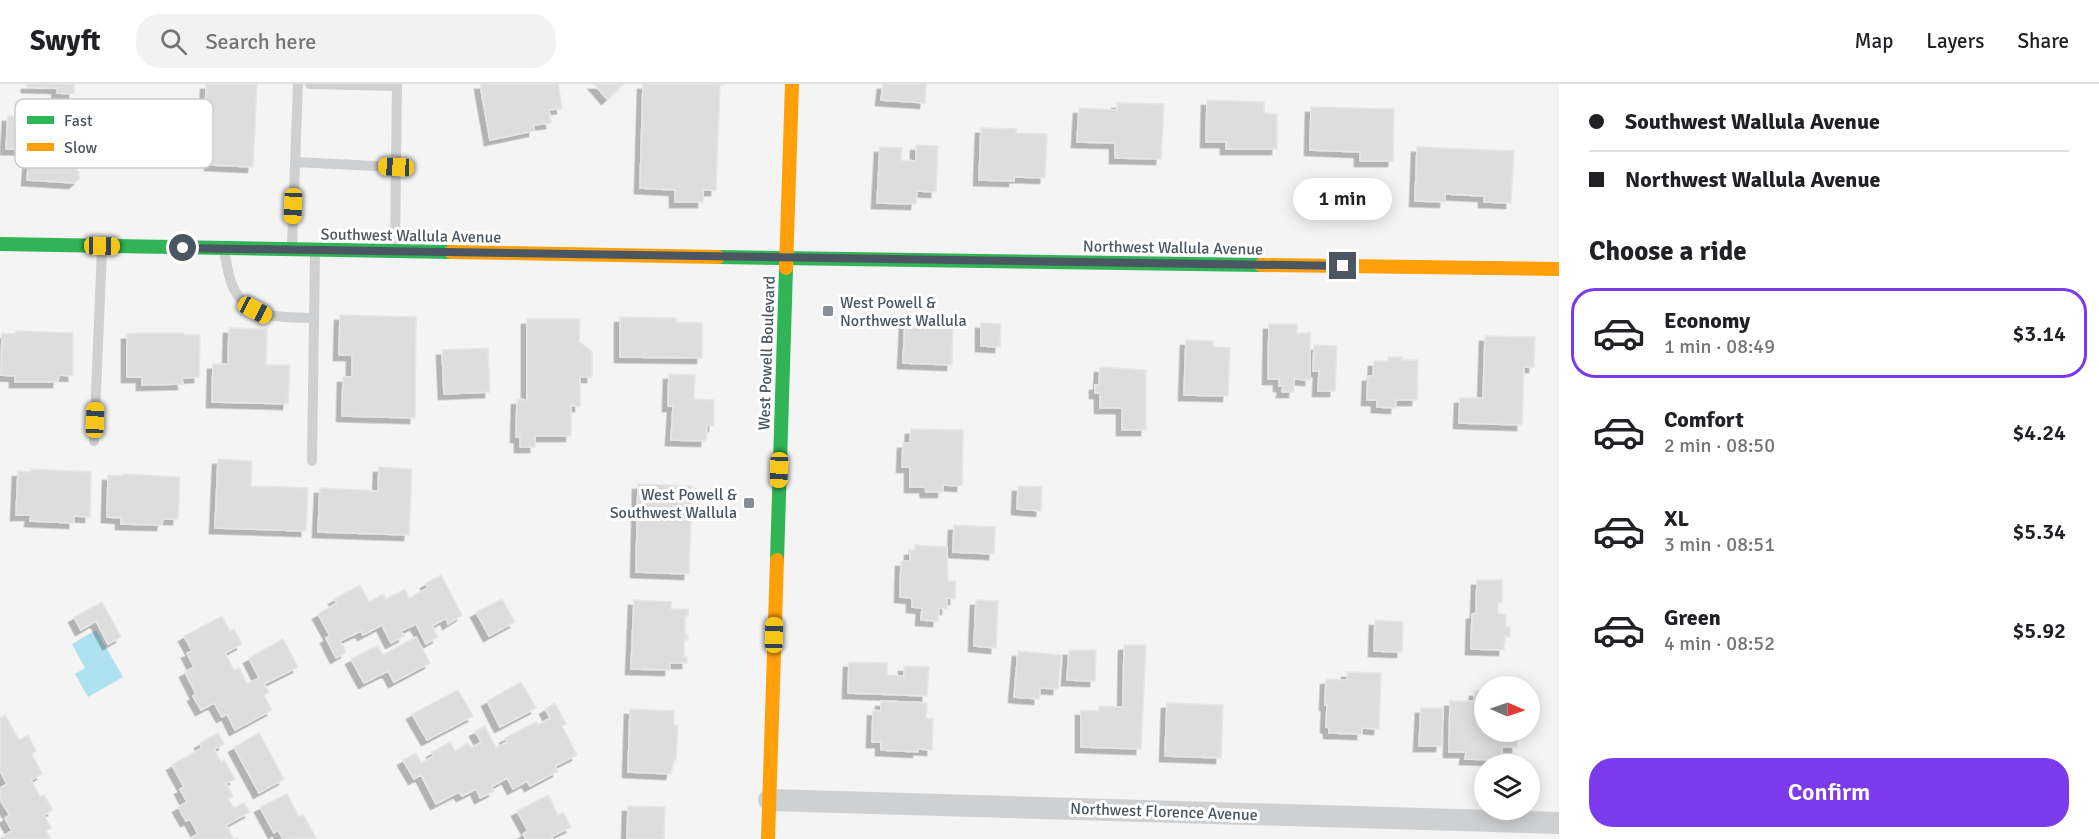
<!DOCTYPE html>
<meta charset="utf-8">
<style>
body{margin:0;font-family:Signika,sans-serif;background:#f2f2f2;color:#202124;height:100vh;display:flex;flex-direction:column;font-size:22px;white-space:nowrap}
*{box-sizing:border-box;margin:0}
p{font-size:20px;color:#757577}
.icon{flex:none;width:33px;height:33px;fill:none;stroke:currentColor;stroke-width:2;stroke-linecap:round;stroke-linejoin:round}
.map{position:relative;flex:1;overflow:hidden}
.details{display:flex;flex-direction:column;background:#fff;width:540px}
.details>*{flex:none}
.hud{display:grid;align-content:center;height:132px;padding:0 30px;background:#fff}
.needle{width:39px;rotate:92deg}
.fabs{position:absolute;left:1474px;top:592px;display:grid;gap:12px}
.fabs a{display:grid;place-items:center;width:66px;height:66px;border-radius:50%;background:#fff;box-shadow:0 3px 15px #0003;font-size:30px}
.end{position:absolute;width:27px;height:27px;margin:-14px;border:8px solid #4a5661;background:#fff;box-shadow:0 0 0 3px #fff}
.from{border-radius:50%}
.bubble{position:absolute;height:42px;border-radius:21px;background:#fff;box-shadow:0 3px 15px #0003;font-size:20px;font-weight:600;line-height:42px;text-align:center}
.car{position:absolute;width:18px;height:36px;margin:-18px -9px;border-radius:8px;box-shadow:0 0 4px 2px #0007;background:linear-gradient(#f5c518 24%,#345 0 40%,#f5c518 0 76%,#345 0 86%,#f5c518 0)}
.hud b{display:flex;align-items:center;gap:21px;height:57px;font-size:22px}
.hud b+b{border-top:2px solid #e0e0e0}
.hud i{width:15px;height:15px;background:#202124}
ul{padding:0;list-style:none}
li{display:flex;align-items:center;gap:18px;height:90px;margin:0 12px 9px;padding:0 18px;border:3px solid transparent;border-radius:24px}
li div{flex:1}
li b{display:block;font-size:22px}
li em{font-style:normal;font-weight:600}
li.active{border-color:#7c3aed}
li>.icon{width:54px;height:54px;stroke-width:1.5}
h2{padding:0 30px;font-size:27px;line-height:72px}
.button{display:flex;gap:12px;margin-top:auto;padding:12px 30px}
.button a{flex:1;height:69px;border-radius:24px;background:#7c3aed;color:#fff;font-size:24px;font-weight:600;line-height:69px;text-align:center}
header{display:flex;align-items:center;gap:36px;box-sizing:border-box;height:84px;padding:0 30px;background:#fff;border-bottom:2px solid #e0e0e0}
header strong{font-size:28px}
nav{display:flex;gap:33px;margin-inline-start:auto;font-size:21px}
.search{width:420px;height:54px;background:#f2f2f2;display:flex;align-items:center;gap:15px;box-sizing:border-box;padding:0 21px;border-radius:24px;color:#757577;font-size:22px}
main{display:flex;flex:1;min-height:0}
.map>svg:first-child{display:block}
.water{fill:#aee2f0}
.building{fill:#ddddde;stroke:#e5e6e7;stroke-width:1.5;filter:url(#shadow)}
.lines{fill:none;stroke-linecap:round;stroke-linejoin:round}
.lane{stroke:#ced0d2;stroke-width:10}
.street{stroke:#ced0d2;stroke-width:22}
.fast{stroke:#30b455;stroke-width:14}
.slow{stroke:#ff9f0a;stroke-width:14}
.route{stroke:#4a5661;stroke-width:8}
.poi-dot{fill:#868d94;stroke:#fff;stroke-width:2}
.labels{text-anchor:middle;stroke-width:6;stroke-linejoin:round;paint-order:stroke}
.street-label{font-size:16px;fill:#4a5661;stroke:#fff}
.poi-label{font-size:16px;fill:#4a5661;stroke:#fff;text-anchor:start}
.key{fill:#fff;stroke:#c9ccd0;stroke-width:1.5}
.key-label{font-size:16px;fill:#4a5661}
</style>
<header>
<strong>Swyft</strong>
<div class="search"><svg class="icon" aria-label="search" viewBox="0 0 24 24"><circle cx="10" cy="10" r="6"/><path d="M15 15l6 6"/></svg>Search here</div>
<nav><a>Map</a><a>Layers</a><a>Share</a></nav>
</header>
<main>
<div class="map">
<svg width="1559" height="755" viewBox="0 0 1559 755">
<defs>
<filter id="shadow"><feDropShadow dx="-5.5" dy="5.5" stdDeviation="0" flood-color="#0004"/></filter>
</defs>
<rect width="100%" height="100%" fill="#f4f4f4"/>
<path class="water" d="M96 546 123 593 88 613 75 590 85 584 72 560Z"/>
<path class="building" d="M27 0H74V10L57 9 58 4 27 3Z
M206 0H257L253 83 210 81 212 42H205Z
M480 0H558L562 24 549 26 551 39 534 41V47L490 56Z
M594 0H623L607 15Z
M643 0H726L720 1 716 106H703V118H675V106L640 104Z
M883 0H926L925 19 881 16Z
M1207 16 1264 18V29L1277 30V65H1226V58H1206Z
M1117 19 1164 20 1161 75 1115 74V59L1077 58 1079 24 1117 26Z
M1311 23 1394 25 1393 77H1360V68L1310 66Z
M8 32 77 35 75 84 79 88V95L74 99 27 96 29 72H33V66L6 65Z
M981 44 1016 45V49L1047 50 1045 94 1014 93V97L979 96Z
M916 61 938 62 936 108 917 107 916 120 877 119 880 63 902 64 901 76 916 77Z
M1417 63 1514 67 1511 119 1484 118V112L1445 110V118L1415 117Z
M340 231 416 233 415 334 342 332 343 293H352V271H339Z
M620 233 676 234V238L702 239V274L620 273Z
M527 235H580L579 257 592 268V293H580V322H571V352H535V363H520V353H516L517 315 527 316Z
M905 237 953 239 952 281 903 279Z
M981 239 1001 240 1000 263 981 262Z
M1269 240H1297V249H1310V296L1294 295V308H1282L1283 302H1279V295H1268Z
M229 244 267 245 266 281H290L288 320 212 318 213 280H228Z
M16 247 73 249V292L59 291 58 298H15V292L1 291 2 249 16 250Z
M142 249H184V251H200L199 293 182 294 183 300 142 301V293H127V250Z
M1485 252 1535 253 1534 283H1524L1522 341 1459 339 1460 314H1483Z
M1186 256 1213 257V263L1230 264 1228 312 1184 311Z
M1314 261 1337 262 1335 307H1318L1319 287H1313Z
M488 264 490 308 444 310 442 266Z
M1388 273H1402L1403 276H1418L1417 316H1396V324L1377 323V316H1367L1368 292H1373L1374 277H1388Z
M1100 283 1146 286V346H1122V324H1100V309H1095V301H1099Z
M669 290 695 291 694 315 714 316V342L707 341 706 357 671 356 673 322H668Z
M911 345 963 346 962 402 943 401V408H926L925 403H910V383H902L903 359H910Z
M218 375 252 377 251 402 308 404 306 447 215 444Z
M379 383 412 385 409 451 318 448 320 404 378 407Z
M31 385 91 388 90 433 74 432V439L30 437 31 431H16L18 387 31 388Z
M123 390 180 393 178 435H163L162 441 121 440V434L107 433 108 391 123 392Z
M638 400 692 402 689 490 636 488Z
M1018 402 1042 403 1041 427 1017 425Z
M954 441 995 443 994 470 953 468Z
M915 461 947 463 948 497H956L955 515 947 514V525L939 524 938 537 921 536 922 524 912 523V514L900 513 901 477H910V466H915Z
M441 491 462 531 448 540 446 534 432 542 438 553 426 560 416 540 401 547 404 552 391 559 382 541 363 551 361 547 340 557 346 568 336 574 326 554 330 552 318 530 337 519 334 515 360 501 369 518 383 510 386 515 405 505 409 514 428 504 426 499Z
M1477 496H1502V519H1498V530H1506V543H1510V553L1505 552 1504 566 1471 565 1472 530 1476 529Z
M502 515 515 538 489 552 476 528Z
M634 516 671 518V525H688V532H685V551H688V556H684V573H687V579H670V586L631 585Z
M976 516 998 517 996 564 974 562Z
M102 518 121 553 108 560 96 537 81 546 74 533Z
M222 532 230 547 234 545 242 560 225 569 234 586 239 584 247 600 259 594 249 574 283 555 298 583 264 600 269 608 264 611 272 626 235 646 227 630 222 633 214 619 201 626 193 612 196 610 185 588 194 583 187 569 192 567 184 552Z
M1375 536 1403 538 1402 568 1374 567Z
M416 553 430 579 394 598 388 587 364 599 351 575 377 562 383 571Z
M1124 561H1146L1141 665 1081 663V626L1099 627V622L1123 623Z
M1069 566H1096L1095 597 1067 596Z
M1018 567 1061 571 1058 605 1040 604 1039 615 1014 613Z
M849 578 887 579V591L904 592V582L929 583 927 612 848 609Z
M1347 588 1381 589 1379 645 1362 644V650L1329 649V644L1326 643 1327 621H1325L1326 595 1347 596Z
M521 598 536 624 500 643 487 617Z
M458 606 473 632 427 656 412 630Z
M1475 607H1485V648H1517V663H1502V676L1465 675 1466 668H1449L1450 617H1474Z
M881 617 927 619 926 634 933 635 932 666 918 665V668L881 666V658H872L873 626 881 627Z
M555 619 566 640 562 642 577 671 555 682 558 687 530 702 527 697 513 705 507 694 491 703 494 707 480 714 476 705 462 712 459 708 436 720 421 691 414 695 403 676 416 669 421 679 434 672 432 668 450 658 455 667 468 659 471 664 481 658 475 647 485 642 496 664 507 658 505 654 536 638 538 641 550 634 545 625Z
M1167 619 1223 621 1221 674 1165 672Z
M1421 624H1443L1441 662H1419Z
M630 625 674 627V641H678L676 676H674L671 690 628 688Z
M5 631 19 656 28 651 36 667 32 670 42 690 31 696 40 713 44 711 53 726 44 731 51 744 46 747 51 755H5L3 752 12 747 5 734 10 731 0 716V704L7 700 0 687V634Z
M218 649 224 660 214 665 221 678 224 676 235 695 226 699 233 712 228 715 234 724 244 719 250 728 226 741 234 755 237 753 238 755H189L198 750 190 735 186 737 178 723 187 718 180 705 184 703 172 681 202 664 200 659Z
M259 649 284 695 259 709 234 663Z
M287 710 299 733 303 730 316 754 283 755 278 746 274 749 260 723Z
M548 711 558 731 563 728 571 743 551 753 553 755H526L523 750 528 747 517 727Z
M628 722 665 723 664 755H627Z"/>
<g class="lines">
<path class="lane" d="M310 0 397 2 395 164
M295 78 396 83
M292 162 298 0
M224 167C227 179 228 194 234 205 249 236 284 233 314 234
M94 357 102 165
M312 377 315 169"/>
<path class="street" d="M769 716 1559 739"/>
<path class="fast" d="M0 160 451 168
M718 173 1261 181
M777 476 786 184"/>
<path class="slow" d="M451 168 718 173
M1261 181 1559 185
M786 184 792 0
M768 755 777 476"/>
</g>
<g class="lines">
<path class="route" d="M183 164 1343 182"/>
</g>
<g class="poi-dot">
<rect x="822" y="221" width="12" height="12" rx="3"/>
<rect x="743" y="413" width="12" height="12" rx="3"/>
</g>
<g class="labels">
<g class="street-label">
<text transform="translate(411 151) rotate(1)" y="6">Southwest Wallula Avenue</text>
<text transform="translate(1173 163) rotate(1)" y="6">Northwest Wallula Avenue</text>
<text transform="translate(766 269) rotate(-88)" y="6">West Powell Boulevard</text>
<text transform="translate(1164 727) rotate(2)" y="6">Northwest Florence Avenue</text>
</g>
<g class="poi-label">
<text x="840" y="224">West Powell &amp;<tspan x="840" dy="18">Northwest Wallula</tspan></text>
<text x="737" y="416" text-anchor="end">West Powell &amp;<tspan x="737" dy="18">Southwest Wallula</tspan></text>
</g>
</g>
<rect x="15" y="15" width="198" height="69" rx="9" class="key"/>
<rect x="27" y="32" width="27" height="8" fill="#30b455"/>
<rect x="27" y="59" width="27" height="8" fill="#ff9f0a"/>
<g class="key-label">
<text x="64" y="42">Fast</text>
<text x="64" y="69">Slow</text>
</g>
</svg>
<div class="fabs">
<a><svg class="needle" viewBox="-14 -14 28 28"><path d="M0-13l5 13h-10z" fill="#e53935"/><path d="M0 13l5-13h-10z" fill="#757577"/></svg></a>
<a><svg class="icon" aria-label="layers" viewBox="0 0 24 24"><path d="M12 4l9 5-9 5-9-5zM3 14l9 5 9-5"/></svg></a>
</div>
<i class="end from" style="left:183px;top:164px"></i>
<i class="end" style="left:1343px;top:182px"></i>
<div class="bubble" style="left:1293px;top:94px;width:99px">1 min</div>
<i class="car" style="left:396px;top:83px;rotate:273deg"></i>
<i class="car" style="left:293px;top:122px;rotate:182deg"></i>
<i class="car" style="left:102px;top:162px;rotate:91deg"></i>
<i class="car" style="left:255px;top:226px;rotate:118deg"></i>
<i class="car" style="left:95px;top:336px;rotate:2deg"></i>
<i class="car" style="left:779px;top:386px;rotate:182deg"></i>
<i class="car" style="left:774px;top:551px;rotate:1deg"></i>
</div>
<section class="details">
<div class="hud">
<b><i class="from"></i>Southwest Wallula Avenue</b>
<b><i></i>Northwest Wallula Avenue</b>
</div>
<h2>Choose a ride</h2>
<ul>
<li class="active"><svg class="icon" aria-label="car" viewBox="0 0 24 24"><path d="M5 17H2v-5l4-1 3-4h7l3 4 3 1v5h-3M9 17h6M6 11h13"/><circle cx="7" cy="17" r="2"/><circle cx="17" cy="17" r="2"/></svg><div><b>Economy</b><p>1 min · 08:49</p></div><em>$3.14</em></li>
<li><svg class="icon" aria-label="car" viewBox="0 0 24 24"><path d="M5 17H2v-5l4-1 3-4h7l3 4 3 1v5h-3M9 17h6M6 11h13"/><circle cx="7" cy="17" r="2"/><circle cx="17" cy="17" r="2"/></svg><div><b>Comfort</b><p>2 min · 08:50</p></div><em>$4.24</em></li>
<li><svg class="icon" aria-label="car" viewBox="0 0 24 24"><path d="M5 17H2v-5l4-1 3-4h7l3 4 3 1v5h-3M9 17h6M6 11h13"/><circle cx="7" cy="17" r="2"/><circle cx="17" cy="17" r="2"/></svg><div><b>XL</b><p>3 min · 08:51</p></div><em>$5.34</em></li>
<li><svg class="icon" aria-label="car" viewBox="0 0 24 24"><path d="M5 17H2v-5l4-1 3-4h7l3 4 3 1v5h-3M9 17h6M6 11h13"/><circle cx="7" cy="17" r="2"/><circle cx="17" cy="17" r="2"/></svg><div><b>Green</b><p>4 min · 08:52</p></div><em>$5.92</em></li>
</ul>
<div class="button"><a>Confirm</a></div>
</section>
</main>
